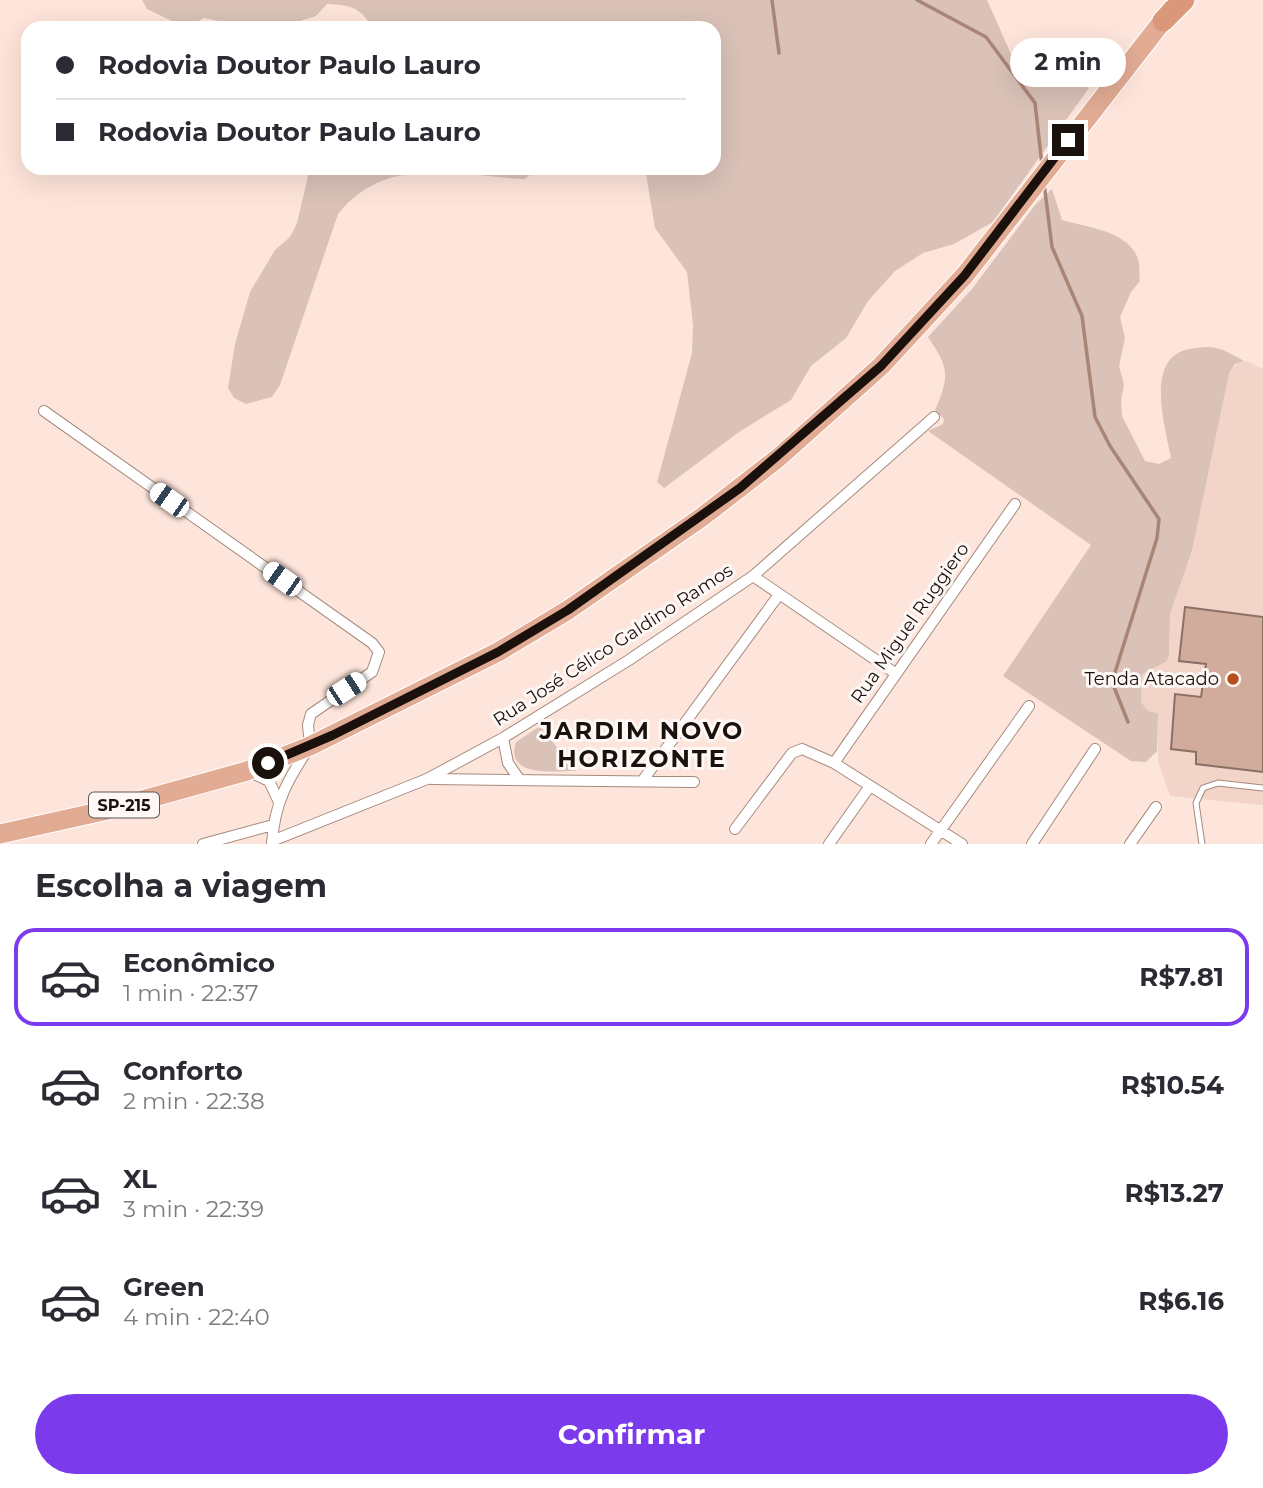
<!DOCTYPE html>
<html lang="pt">
<meta charset="utf-8">
<style>
body{margin:0;font-family:Montserrat,sans-serif;background:#f7f7f7;color:#2b2b33;height:100vh;display:flex;flex-direction:column;font-size:26px;white-space:nowrap}
*{box-sizing:border-box;margin:0}
p{font-size:23px;color:#7c7c81}
.icon{flex:none;width:38px;height:38px;fill:none;stroke:currentColor;stroke-width:2;stroke-linecap:round;stroke-linejoin:round}
.map{position:relative;height:844px;overflow:hidden}
.drawer{display:flex;flex-direction:column;background:#fff;flex:1}
.drawer>*{flex:none}
.banner{position:absolute;left:21px;top:21px;width:700px;height:154px;border-radius:21px;box-shadow:0 7px 28px #0002;display:grid;align-content:center;height:154px;padding:0 35px;background:#fff}
.end{position:absolute;width:32px;height:32px;margin:-16px;border:9px solid #1a100c;background:#fff;box-shadow:0 0 0 4px #fff}
.from{border-radius:50%}
.bubble{position:absolute;height:49px;border-radius:24px;background:#fff;box-shadow:0 7px 28px #0002;font-size:23px;font-weight:700;line-height:49px;text-align:center}
.car{position:absolute;width:21px;height:42px;margin:-21px -10px;border-radius:9px;box-shadow:0 0 5px 2px #0007;background:linear-gradient(#fff 24%,#345 0 40%,#fff 0 76%,#345 0 86%,#fff 0)}
.banner b{display:flex;align-items:center;gap:24px;height:66px;font-size:26px}
.banner b+b{border-top:2px solid #e1e1e2}
.banner i{width:18px;height:18px;background:#2b2b33}
ul{padding:0;list-style:none}
li{display:flex;align-items:center;gap:21px;height:98px;margin:0 14px 10px;padding:0 21px;border:4px solid transparent;border-radius:21px}
li div{flex:1}
li b{display:block;font-size:26px}
li em{font-style:normal;font-weight:700}
li.active{border-color:#7c3aed}
li>.icon{width:63px;height:63px;stroke-width:1.5}
h2{padding:0 35px;font-size:32px;line-height:84px}
.cta{display:flex;gap:14px;margin-top:auto;padding:14px 35px}
.cta a{flex:1;height:80px;border-radius:42px;background:#7c3aed;color:#fff;font-size:28px;font-weight:700;line-height:80px;text-align:center}
.map>svg:first-child{display:block}
.built{fill:#f3d4c8}
.green{fill:#dac2b8}
.lines{fill:none;stroke-linecap:round;stroke-linejoin:round}
.stream{stroke:#a98577;stroke-width:3.5}
.building{fill:#d1ac9c;stroke:#8c7065;stroke-width:2}
.service-casing{stroke:#a68a7e;stroke-width:7}
.minor-casing{stroke:#a68a7e;stroke-width:12}
.trunk-casing{stroke:#fff;stroke-width:21}
.motorway-casing{stroke:#fff;stroke-width:23}
.service{stroke:#fff;stroke-width:5}
.minor{stroke:#fff;stroke-width:10}
.trunk{stroke:#e2ac94;stroke-width:19}
.motorway{stroke:#db977a;stroke-width:21}
.route{stroke:#1a100c;stroke-width:9}
.poi-dot{fill:#b5501e;stroke:#fdf7f5;stroke-width:2.5}
.labels{text-anchor:middle;stroke-width:6;stroke-linejoin:round;paint-order:stroke}
.shield{fill:#fdf7f5;stroke:#5e5552;stroke-width:2}
.shield-label{font-size:16px;font-weight:bold;fill:#1a100c}
.street-label{font-size:18px;fill:#1a100c;stroke:#fdf7f5}
.poi-label{font-size:18px;fill:#1a100c;stroke:#fdf7f5;text-anchor:end}
.district-label{font-size:24px;font-weight:bold;letter-spacing:2px;fill:#1a100c;stroke:#fdf7f5}
</style>
<div class="map">
<svg width="1263" height="844" viewBox="0 0 1263 844">
<rect width="100%" height="100%" fill="#fee5db"/>
<path class="built" d="M1247 361 1263 369V805L1170 796 1158 761V713L1148 711 1141 702 1142 674 1169 655 1170 614 1192 551 1229 374 1238 363Z"/>
<path class="green" d="M142 0H987L1015 63 1033 83H1051L1063 69 1076 68 1089 88 993 222 954 244 923 253 895 271 868 301 846 338 811 366 791 400 739 432 664 488 657 482 692 353 693 325 687 272 655 228 645 168H714V28H372C361 7 350 5 327 4L316 16 278 28H253L204 18 186 28 147 9Z
M310 168H537L525 179C458 176 387 153 338 214L280 385 272 397 246 404 234 398 228 388 235 344 250 292 275 250 290 237 297 223Z
M1052 189 1062 220C1086 227 1129 231 1138 259 1140 265 1139 274 1140 281L1131 292 1120 317 1125 338 1119 366 1124 384 1121 401 1122 416 1145 461 1159 464 1171 458C1165 426 1144 358 1189 349 1215 344 1221 348 1244 361L1235 364 1229 374 1192 551 1170 614 1169 655 1167 661 1142 674 1141 702 1148 711 1158 713 1157 751 1146 762 1131 761 1003 676 1091 545 928 431 943 424 944 419 935 410C950 376 949 368 928 337L972 289 1036 204Z
M540 726 576 771C555 771 504 778 516 742Z"/>
<g class="lines">
<path class="stream" d="M772 0 779 53
M917 0 986 37 1035 103 1042 165
M1044 183 1052 247 1082 316 1095 417 1110 446 1159 519 1157 538 1112 682 1128 722"/>
</g>
<path class="building" d="M1185 607 1263 617V772L1196 764V752L1171 749 1175 694 1201 697 1206 664 1179 661Z"/>
<g class="lines">
<defs>
<path id="service" d="M1202 844 1196 803 1203 788 1218 783 1263 788"/>
<path id="minor" d="M44 411 372 643 379 652 372 672 311 714 308 725 310 746C288 779 274 803 272 844
M753 576 895 673
M503 738 508 763 519 779
M834 763 1015 504
M250 772 269 781 278 800
M431 779 694 782
M643 780 778 596
M735 829 792 753 802 749 834 763 962 844
M272 841 427 779 503 738 629 660 753 576 934 417
M203 844 273 825
M829 844 870 786
M931 844 1029 706
M1032 844 1095 749
M1130 844 1156 807"/>
<path id="trunk" d="M0 834 103 811 247 771 310 746 498 652 568 610 702 517 778 458 881 366 965 275 1172 9"/>
<path id="motorway" d="M1163 21 1184 0"/>
</defs>
<use href="#service" class="service-casing"/>
<use href="#minor" class="minor-casing"/>
<use href="#trunk" class="trunk-casing"/>
<use href="#motorway" class="motorway-casing"/>
<use href="#service" class="service"/>
<use href="#minor" class="minor"/>
<use href="#trunk" class="trunk"/>
<use href="#motorway" class="motorway"/>
</g>
<g class="lines">
<path class="route" d="M268 763 333 735 498 652 568 610 740 488 881 366 965 275 1068 140"/>
</g>
<circle class="poi-dot" cx="1233" cy="679" r="7"/>
<g class="labels">
<rect class="shield" x="89" y="792.5" width="70" height="25" rx="5"/>
<g class="shield-label">
<text x="124" y="811">SP-215</text>
</g>
<g class="street-label">
<text transform="translate(910 623) rotate(-55)" y="6">Rua Miguel Ruggiero</text>
<text transform="translate(613 645) rotate(-33)" y="6">Rua José Célico Galdino Ramos</text>
</g>
<g class="poi-label">
<text x="1219" y="685">Tenda Atacado</text>
</g>
<g class="district-label">
<text x="642" y="739">JARDIM NOVO<tspan x="642" dy="28">HORIZONTE</tspan></text>
</g>
</g>
</svg>
<i class="end from" style="left:268px;top:763px"></i>
<i class="end" style="left:1068px;top:140px"></i>
<div class="bubble" style="left:1010px;top:38px;width:116px">2 min</div>
<i class="car" style="left:169px;top:500px;rotate:305deg"></i>
<i class="car" style="left:282px;top:579px;rotate:305deg"></i>
<i class="car" style="left:346px;top:689px;rotate:57deg"></i>
<div class="banner">
<b><i class="from"></i>Rodovia Doutor Paulo Lauro</b>
<b><i></i>Rodovia Doutor Paulo Lauro</b>
</div>
</div>
<section class="drawer">
<h2>Escolha a viagem</h2>
<ul>
<li class="active"><svg class="icon" aria-label="car" viewBox="0 0 24 24"><path d="M5 17H2v-5l4-1 3-4h7l3 4 3 1v5h-3M9 17h6M6 11h13"/><circle cx="7" cy="17" r="2"/><circle cx="17" cy="17" r="2"/></svg><div><b>Econômico</b><p>1 min · 22:37</p></div><em>R$7.81</em></li>
<li><svg class="icon" aria-label="car" viewBox="0 0 24 24"><path d="M5 17H2v-5l4-1 3-4h7l3 4 3 1v5h-3M9 17h6M6 11h13"/><circle cx="7" cy="17" r="2"/><circle cx="17" cy="17" r="2"/></svg><div><b>Conforto</b><p>2 min · 22:38</p></div><em>R$10.54</em></li>
<li><svg class="icon" aria-label="car" viewBox="0 0 24 24"><path d="M5 17H2v-5l4-1 3-4h7l3 4 3 1v5h-3M9 17h6M6 11h13"/><circle cx="7" cy="17" r="2"/><circle cx="17" cy="17" r="2"/></svg><div><b>XL</b><p>3 min · 22:39</p></div><em>R$13.27</em></li>
<li><svg class="icon" aria-label="car" viewBox="0 0 24 24"><path d="M5 17H2v-5l4-1 3-4h7l3 4 3 1v5h-3M9 17h6M6 11h13"/><circle cx="7" cy="17" r="2"/><circle cx="17" cy="17" r="2"/></svg><div><b>Green</b><p>4 min · 22:40</p></div><em>R$6.16</em></li>
</ul>
<div class="cta"><a>Confirmar</a></div>
</section>
